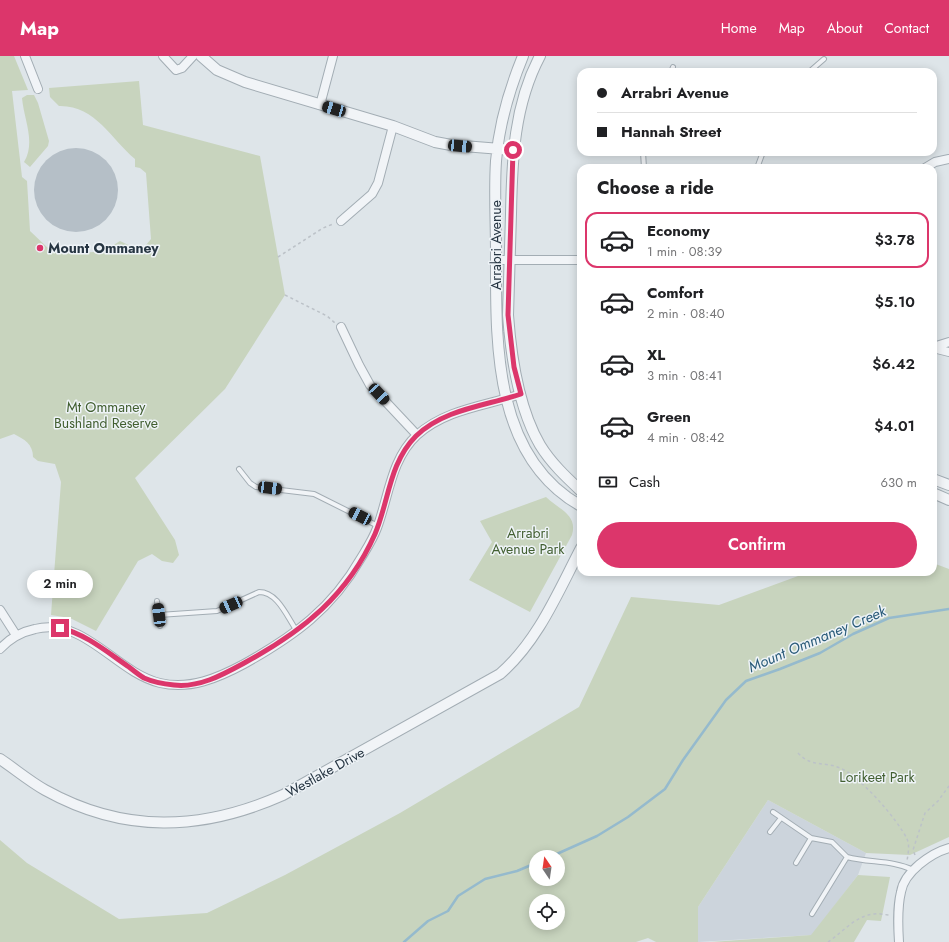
<!DOCTYPE html>
<meta charset="utf-8">
<style>
body{margin:0;font-family:Jost,sans-serif;background:#f2f2f2;color:#202124;height:100vh;display:flex;flex-direction:column;font-size:15px;white-space:nowrap}
*{box-sizing:border-box;margin:0}
p{font-size:13px;color:#757577}
.icon{flex:none;width:22px;height:22px;fill:none;stroke:currentColor;stroke-width:2;stroke-linecap:round;stroke-linejoin:round}
.map{position:relative;flex:1;overflow:hidden}
.sheet{position:absolute;left:577px;top:108px;width:360px;height:412px;display:flex;flex-direction:column;background:#fff;border-radius:12px;box-shadow:0 2px 10px #0003}
.sheet>*{flex:none}
.banner{position:absolute;left:577px;top:12px;width:360px;height:88px;border-radius:12px;box-shadow:0 2px 10px #0003;display:grid;align-content:center;height:88px;padding:0 20px;background:#fff}
.needle{width:26px;rotate:347deg}
.buttons{position:absolute;left:529px;top:794px;display:grid;gap:8px}
.buttons a{display:grid;place-items:center;width:36px;height:36px;border-radius:50%;background:#fff;box-shadow:0 2px 10px #0003;font-size:20px}
.end{position:absolute;width:18px;height:18px;margin:-9px;border:5px solid #dc366b;background:#fff;box-shadow:0 0 0 2px #fff}
.from{border-radius:50%}
.bubble{position:absolute;height:28px;border-radius:14px;background:#fff;box-shadow:0 2px 10px #0003;font-size:13px;font-weight:600;line-height:28px;text-align:center}
.car{position:absolute;width:12px;height:24px;margin:-12px -6px;border-radius:5px;box-shadow:0 0 3px 1px #0007;background:linear-gradient(#222 24%,#8ab4d8 0 40%,#222 0 76%,#8ab4d8 0 86%,#222 0)}
.banner b{display:flex;align-items:center;gap:14px;height:38px;font-size:15px}
.banner b+b{border-top:1px solid #e0e0e0}
.banner i{width:10px;height:10px;background:#202124}
ul{padding:0;list-style:none}
li{display:flex;align-items:center;gap:12px;height:56px;margin:0 8px 6px;padding:0 12px;border:2px solid transparent;border-radius:12px}
li div{flex:1}
li b{display:block;font-size:15px}
li em{font-style:normal;font-weight:600}
li.current{border-color:#dc366b}
li>.icon{width:36px;height:36px;stroke-width:1.5}
h2{padding:0 20px;font-size:18px;line-height:48px}
.pay{display:flex;align-items:center;gap:10px;height:44px;padding:0 20px;font-size:15px}
.pay p{margin-inline-start:auto}
.cta{display:flex;gap:8px;margin-top:auto;padding:8px 20px}
.cta a{flex:1;height:46px;border-radius:24px;background:#dc366b;color:#fff;font-size:16px;font-weight:600;line-height:46px;text-align:center}
header{display:flex;align-items:center;gap:24px;box-sizing:border-box;height:56px;padding:0 20px;background:#dc366b;color:#fff}
header strong{font-size:19px}
nav{display:flex;gap:22px;margin-inline-start:auto;font-size:14px}
.map>svg:first-child{display:block}
.built{fill:#ccd4dc}
.green{fill:#c8d4be;fill-rule:evenodd}
.lines{fill:none;stroke-linecap:round;stroke-linejoin:round}
.stream{stroke:#95bacd;stroke-width:2.5}
.building{fill:#b5bfc7}
.service-casing{stroke:#a3adb4;stroke-width:6}
.minor-casing{stroke:#a3adb4;stroke-width:10}
.tertiary-casing{stroke:#a3adb4;stroke-width:12}
.path{stroke:#bcc2c8;stroke-width:1.5;stroke-dasharray:3 3;stroke-linecap:butt}
.service{stroke:#f1f4f7;stroke-width:4}
.minor{stroke:#f1f4f7;stroke-width:8}
.tertiary{stroke:#f1f4f7;stroke-width:10}
.route{stroke:#dc366b;stroke-width:5}
.poi-dot{fill:#dc366b;stroke:#eef3f7;stroke-width:1.5}
.labels{text-anchor:middle;stroke-width:3;stroke-linejoin:round;paint-order:stroke}
.street-label{font-size:14px;fill:#263542;stroke:#eef3f7}
.poi-label{font-size:14px;font-weight:bold;fill:#263542;stroke:#eef3f7;text-anchor:start}
.park-label{font-size:14px;fill:#425f31;stroke:#eef3f7}
.water-label{font-size:15px;font-style:italic;fill:#2b5c7a;stroke:#eef3f7}
</style>
<header>
<strong>Map</strong>
<nav><a>Home</a><a>Map</a><a>About</a><a>Contact</a></nav>
</header>
<div class="map">
<svg width="949" height="886" viewBox="0 0 949 886">
<rect width="100%" height="100%" fill="#dee5e9"/>
<path class="built" d="M768 744 866 797 858 819 812 879 698 886V851Z"/>
<path class="green" d="M0 0H14L28 34 12 35 22 121 27 125 30 175 49 193 71 198 104 195 120 185 141 195 151 183 146 117 140 112 135 111V103C111 83 95 49 59 50L50 41 49 32 139 25 143 69 260 100 285 239 225 333 135 422 175 484 179 499 173 507 162 505 152 498 138 505 96 575 70 562 51 559 61 426 55 408 38 405 33 401C33 388 24 383 14 378L0 383Z
M27 39H34L38 47 49 85 48 90 30 111 24 106C36 86 24 64 22 42Z
M546 441C558 453 578 458 572 479L530 556 469 524 492 486 480 465Z
M933 507 949 513V781L910 799 866 797 768 744 698 851V886H656L648 882 636 886H0V784L27 807 119 863 207 857 285 819 400 757 579 651 631 541 719 549 809 516H933ZM536 801H558V823H536ZM536 845H558V867H536Z
M858 819 890 821 881 865 867 864 854 886H711L811 879Z"/>
<g class="lines">
<path class="stream" d="M550 801 597 780 628 761 665 733 683 704 726 644 746 625 780 613 820 597 853 578 889 562 949 553
M404 886 428 865 448 855 458 840 485 823 517 815 536 807"/>
</g>
<path class="building" d="M34 134a42 42 0 1 1 84 0a42 42 0 1 1-84 0Z"/>
<g class="lines">
<defs>
<path id="service" d="M671 16 673 11
M809 16 824 3
M643 96 644 112
M757 112 763 96
M239 413 250 427 256 431 314 438 378 470
M157 545 160 570
M159 559 217 555 259 536C278 536 287 561 297 575
M773 756 811 782
M770 776 781 762
M796 807 811 782 832 786 847 801
M812 858 847 801C869 807 893 804 913 814"/>
<path id="minor" d="M25 0 38 33
M163 0 176 14 182 12 193 0
M320 49 333 0
M925 112 935 106 949 103
M341 165 372 138 378 127 393 70
M496 204H581
M341 271 359 309 370 329 417 379
M933 291 949 286
M933 292 949 296
M0 554 16 579
M0 593C10 582 21 576 35 573 85 561 115 616 160 627 190 634 218 622 244 608 294 580 332 553 361 502 367 492 373 483 377 472 389 440 391 403 417 379 446 353 485 350 521 338
M899 886C898 870 897 852 901 836 904 816 931 797 949 792"/>
<path id="tertiary" d="M201 0 217 14 245 26 393 70 435 86 451 89 513 94
M523 0C509 34 499 69 496 105 494 135 496 166 496 196 496 284 492 400 581 450
M540 0C514 49 512 103 511 158 510 192 509 225 508 259 511 300 519 353 540 389 551 407 566 421 581 435
M933 423 949 429
M933 437 949 444
M0 703C15 713 29 725 45 734 124 778 202 775 283 739L500 618C538 585 558 536 581 492"/>
</defs>
<use href="#service" class="service-casing"/>
<use href="#minor" class="minor-casing"/>
<use href="#tertiary" class="tertiary-casing"/>
<path class="path" d="M278 201 323 172 333 168
M285 239 327 260 335 267
M798 697C812 712 824 705 840 712 860 720 898 764 907 783 910 789 908 798 907 805
M915 799 913 794 925 757 938 745 949 730
M828 886C843 876 855 860 874 858 879 857 885 859 890 859"/>
<use href="#service" class="service"/>
<use href="#minor" class="minor"/>
<use href="#tertiary" class="tertiary"/>
</g>
<g class="lines">
<path class="route" d="M60 572C86 578 107 596 129 611 134 615 139 619 144 622 153 626 164 628 174 629 200 632 224 618 246 606 303 575 348 539 375 478 389 445 389 407 416 380 444 353 485 350 521 338L514 311 508 259 513 94"/>
</g>
<circle class="poi-dot" cx="40" cy="192" r="4"/>
<g class="labels">
<g class="street-label">
<text transform="translate(496 189) rotate(-90)" y="5">Arrabri Avenue</text>
<text transform="translate(325 716) rotate(-29)" y="5">Westlake Drive</text>
</g>
<g class="poi-label">
<text x="48" y="197">Mount Ommaney</text>
</g>
<g class="park-label">
<text x="106" y="356">Mt Ommaney<tspan x="106" dy="16">Bushland Reserve</tspan></text>
<text x="528" y="482">Arrabri<tspan x="528" dy="16">Avenue Park</tspan></text>
<text x="877" y="726">Lorikeet Park</text>
</g>
<g class="water-label">
<text transform="translate(817 583) rotate(-23)" y="5">Mount Ommaney Creek</text>
</g>
</g>
</svg>
<div class="buttons">
<a><svg class="needle" viewBox="-14 -14 28 28"><path d="M0-13l5 13h-10z" fill="#e53935"/><path d="M0 13l5-13h-10z" fill="#757577"/></svg></a>
<a><svg class="icon" aria-label="locate" viewBox="0 0 24 24"><circle cx="12" cy="12" r="6"/><path d="M12 2v4M12 18v4M2 12h4M18 12h4"/></svg></a>
</div>
<i class="end from" style="left:513px;top:94px"></i>
<i class="end" style="left:60px;top:572px"></i>
<div class="bubble" style="left:27px;top:514px;width:66px">2 min</div>
<i class="car" style="left:334px;top:53px;rotate:286deg"></i>
<i class="car" style="left:460px;top:90px;rotate:95deg"></i>
<i class="car" style="left:379px;top:338px;rotate:137deg"></i>
<i class="car" style="left:270px;top:432px;rotate:97deg"></i>
<i class="car" style="left:360px;top:460px;rotate:297deg"></i>
<i class="car" style="left:231px;top:549px;rotate:246deg"></i>
<i class="car" style="left:159px;top:559px;rotate:353deg"></i>
<div class="banner">
<b><i class="from"></i>Arrabri Avenue</b>
<b><i></i>Hannah Street</b>
</div>
<section class="sheet">
<h2>Choose a ride</h2>
<ul>
<li class="current"><svg class="icon" aria-label="car" viewBox="0 0 24 24"><path d="M5 17H2v-5l4-1 3-4h7l3 4 3 1v5h-3M9 17h6M6 11h13"/><circle cx="7" cy="17" r="2"/><circle cx="17" cy="17" r="2"/></svg><div><b>Economy</b><p>1 min · 08:39</p></div><em>$3.78</em></li>
<li><svg class="icon" aria-label="car" viewBox="0 0 24 24"><path d="M5 17H2v-5l4-1 3-4h7l3 4 3 1v5h-3M9 17h6M6 11h13"/><circle cx="7" cy="17" r="2"/><circle cx="17" cy="17" r="2"/></svg><div><b>Comfort</b><p>2 min · 08:40</p></div><em>$5.10</em></li>
<li><svg class="icon" aria-label="car" viewBox="0 0 24 24"><path d="M5 17H2v-5l4-1 3-4h7l3 4 3 1v5h-3M9 17h6M6 11h13"/><circle cx="7" cy="17" r="2"/><circle cx="17" cy="17" r="2"/></svg><div><b>XL</b><p>3 min · 08:41</p></div><em>$6.42</em></li>
<li><svg class="icon" aria-label="car" viewBox="0 0 24 24"><path d="M5 17H2v-5l4-1 3-4h7l3 4 3 1v5h-3M9 17h6M6 11h13"/><circle cx="7" cy="17" r="2"/><circle cx="17" cy="17" r="2"/></svg><div><b>Green</b><p>4 min · 08:42</p></div><em>$4.01</em></li>
</ul>
<div class="pay"><svg class="icon" aria-label="cash" viewBox="0 0 24 24"><path d="M3 7h18v10H3z"/><circle cx="12" cy="12" r="2"/></svg>Cash<p>630 m</p></div>
<div class="cta"><a>Confirm</a></div>
</section>
</div>
